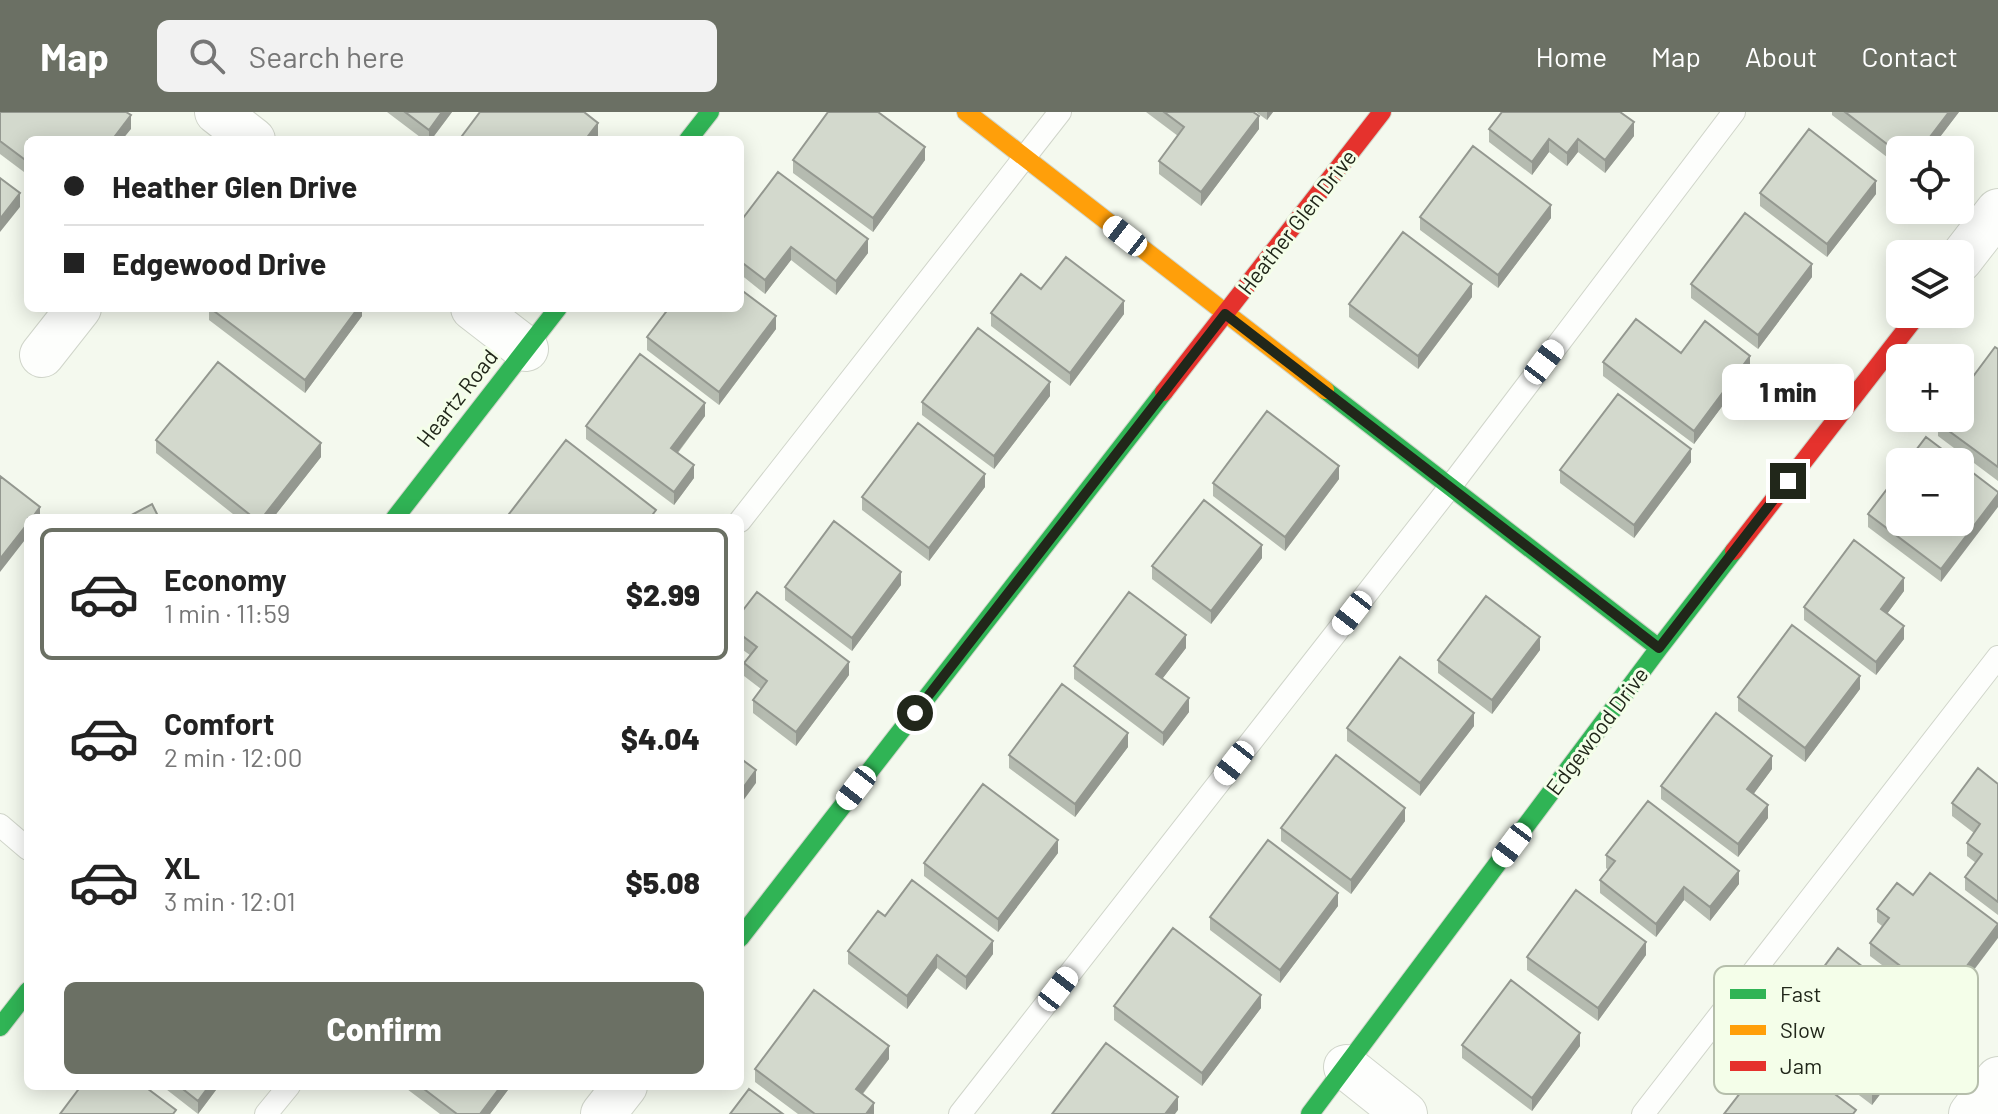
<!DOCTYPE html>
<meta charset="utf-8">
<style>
body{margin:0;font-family:Barlow,sans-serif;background:#f2f2f2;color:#222;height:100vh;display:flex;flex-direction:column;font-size:30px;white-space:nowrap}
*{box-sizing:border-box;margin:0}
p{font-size:26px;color:#767676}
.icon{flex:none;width:44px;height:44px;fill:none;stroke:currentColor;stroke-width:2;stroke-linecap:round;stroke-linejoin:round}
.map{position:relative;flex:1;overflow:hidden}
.sheet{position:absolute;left:24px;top:402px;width:720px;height:576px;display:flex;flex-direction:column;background:#fff;border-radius:12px;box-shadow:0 4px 20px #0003}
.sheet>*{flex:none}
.guide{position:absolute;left:24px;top:24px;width:720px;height:176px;border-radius:12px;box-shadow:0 4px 20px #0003;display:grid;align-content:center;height:176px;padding:0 40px;background:#fff}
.fabs{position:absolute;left:1886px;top:24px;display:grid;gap:16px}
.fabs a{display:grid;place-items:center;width:88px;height:88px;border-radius:12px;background:#fff;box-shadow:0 4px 20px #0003;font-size:40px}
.end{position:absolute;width:36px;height:36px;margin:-18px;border:10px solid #21271a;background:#fff;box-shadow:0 0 0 4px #fff}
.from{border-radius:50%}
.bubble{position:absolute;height:56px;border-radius:12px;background:#fff;box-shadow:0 4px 20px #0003;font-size:26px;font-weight:800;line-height:56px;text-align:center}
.car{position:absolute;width:24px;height:48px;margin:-24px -12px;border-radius:10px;box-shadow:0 0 6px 2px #0007;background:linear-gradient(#fff 24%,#345 0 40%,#fff 0 76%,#345 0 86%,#fff 0)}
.guide b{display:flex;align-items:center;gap:28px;height:76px;font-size:30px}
.guide b+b{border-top:2px solid #e0e0e0}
.guide i{width:20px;height:20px;background:#222}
ul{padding:14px 0 0;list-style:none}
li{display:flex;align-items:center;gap:24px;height:132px;margin:0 16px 12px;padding:0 24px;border:4px solid transparent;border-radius:12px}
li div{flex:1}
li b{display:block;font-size:30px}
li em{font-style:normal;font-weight:800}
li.current{border-color:#6b7064}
li>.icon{width:72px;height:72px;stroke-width:1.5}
.action{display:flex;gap:16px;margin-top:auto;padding:16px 40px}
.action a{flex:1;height:92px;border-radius:12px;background:#6b7064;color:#fff;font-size:32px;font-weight:800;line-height:92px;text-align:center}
header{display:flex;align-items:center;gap:48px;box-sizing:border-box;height:112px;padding:0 40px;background:#6b7064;color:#fff}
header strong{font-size:38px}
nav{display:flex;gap:44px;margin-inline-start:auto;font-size:28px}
.search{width:560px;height:72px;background:#f2f2f2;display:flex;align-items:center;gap:20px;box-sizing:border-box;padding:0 28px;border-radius:12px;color:#767676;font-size:30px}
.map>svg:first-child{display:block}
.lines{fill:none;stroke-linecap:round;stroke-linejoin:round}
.lane-casing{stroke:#d0d5ca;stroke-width:24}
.street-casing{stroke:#d0d5ca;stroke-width:46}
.fast-casing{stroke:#d0d5ca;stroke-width:20}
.slow-casing{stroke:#d0d5ca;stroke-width:20}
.jam-casing{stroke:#d0d5ca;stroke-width:20}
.lane{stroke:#fdfefc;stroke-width:22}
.street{stroke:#fdfefc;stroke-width:44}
.fast{stroke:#30b455;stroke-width:18}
.slow{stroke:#ff9f0a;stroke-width:18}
.jam{stroke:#e5322d;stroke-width:18}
.wall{fill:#b5bbb0}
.shaded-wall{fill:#949890}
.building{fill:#d3d9cd;stroke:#949890;stroke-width:2}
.route{stroke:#21271a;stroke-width:10}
.labels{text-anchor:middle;stroke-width:6;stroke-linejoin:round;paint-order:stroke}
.street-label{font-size:22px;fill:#21271a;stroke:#f4fee9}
.key{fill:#f4fee9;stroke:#b5beab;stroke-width:2}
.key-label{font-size:22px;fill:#21271a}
</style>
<header>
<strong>Map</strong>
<div class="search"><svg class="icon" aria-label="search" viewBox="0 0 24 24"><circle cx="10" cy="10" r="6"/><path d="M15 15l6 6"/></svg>Search here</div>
<nav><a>Home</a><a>Map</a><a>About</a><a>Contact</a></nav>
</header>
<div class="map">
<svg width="1998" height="1002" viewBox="0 0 1998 1002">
<rect width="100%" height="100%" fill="#f4f9ee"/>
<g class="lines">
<defs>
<path id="lane" d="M740 409 1060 0
M0 713 28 737
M266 1002 289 974
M960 1002 1450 375 1734 0
M1643 1002 1998 545"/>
<path id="street" d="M217 0 253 28
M1960 148 1998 99
M473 196 526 237
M42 243 79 196
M1346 955 1405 1002
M603 1002 625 974
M1971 1002 1998 967"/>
<path id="fast" d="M688 28 710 0
M1325 278 1659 536
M395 406 558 196
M740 826 1164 280
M0 915 28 879
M1310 1002 1659 536 1734 439"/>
<path id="slow" d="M966 0 1325 278"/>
<path id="jam" d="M1164 280 1382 0
M1734 439 1918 202"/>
</defs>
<use href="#lane" class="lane-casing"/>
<use href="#street" class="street-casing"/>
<use href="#fast" class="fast-casing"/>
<use href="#slow" class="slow-casing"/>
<use href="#jam" class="jam-casing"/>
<use href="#lane" class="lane"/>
<use href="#street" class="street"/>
<use href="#fast" class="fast"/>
<use href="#slow" class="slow"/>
<use href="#jam" class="jam"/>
</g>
<path class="wall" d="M0 0 131 17 28 28V63L0 42Z
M387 0H452L431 28H424Z
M1146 0H1253L1259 17 1201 94 1159 62V49L1178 24Z
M1256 0H1273L1267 8Z
M1832 0H1959L1930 38H1900V55L1832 3Z
M1489 17 1634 24 1605 61 1578 40 1567 54 1549 40 1532 63 1489 30Z
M793 48H925L873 120 793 61Z
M1760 81 1876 82 1827 145 1760 94Z
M1420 105 1551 106 1498 176 1420 118Z
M740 110 868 141 836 183 791 148 765 182 740 162Z
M1812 165 1758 237 1691 186V172Z
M1041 177 1124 202 1070 274 991 214V201Z
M1472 185 1418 257 1349 205V192Z
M209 196H362V204L305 281 209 208Z
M776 217 719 293 647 238V225Z
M1998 237V369L1938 324V311Z
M1681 241 1750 257 1694 332 1603 264V250Z
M1050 284 994 357 922 303V290Z
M705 304 678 341 694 366 674 393 586 327V314Z
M156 328 321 345 273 406H238L156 341Z
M1691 350 1634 426 1560 371V358Z
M1339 367 1285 439 1213 384V371Z
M985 375 929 449 862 398V385Z
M1868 402 1960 410 1941 470 1868 415Z
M1262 446 1211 512 1152 467V454Z
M901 473 852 539 785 488V475Z
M1904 479 1887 502 1904 527 1876 563 1804 508V495Z
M740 502 849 563 796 634 753 601V588L761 577 744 564V551L750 543 740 536Z
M1186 536 1162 567 1189 600 1163 634 1074 567V554Z
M1540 538 1492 602 1438 561V548Z
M1860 577 1805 650 1738 599V585Z
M1474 614 1420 684 1347 629V616Z
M1128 635 1075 705 1009 656V643Z
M1772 657 1753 682 1768 706 1738 745 1661 687V674Z
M1998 672V803L1965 778V765L1976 751 1967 744V731L1974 721 1952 704V691Z
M1405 709 1351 782 1281 729V716Z
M1058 741 998 820 924 764V751Z
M1606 743 1739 772 1710 809 1684 788 1656 825 1600 781V768L1608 758 1606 756Z
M1913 783 1998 812 1943 899 1870 844V831L1882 814 1877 810V797Z
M1338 794 1280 871 1210 818V805Z
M848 839 993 842 966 878 937 856 907 897 848 852Z
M1646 843 1598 909 1527 858V845Z
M1811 872 1929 918 1872 993 1826 958V945L1837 931 1828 924V910L1834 902 1811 885Z
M1114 894 1261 896 1202 974 1114 908Z
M1462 933 1580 934 1532 999 1462 946Z
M889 947 863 982 874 1002H798L755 970V957Z
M1730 966 1856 1002 1738 984 1730 979Z
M162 974H219L198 1002Z
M403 974H511L490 1002H440Z"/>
<path class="shaded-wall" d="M442 0H452L431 28H429V18Z
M1267 0H1273L1267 8Z
M1949 0H1959L1930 38H1920Z
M131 3V17L122 28H112Z
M1259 4V17L1201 94V80Z
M1634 10V24L1605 61V48Z
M598 11V24L595 28H585Z
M1549 27V40L1532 63V50Z
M1578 27V40L1567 54V41Z
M925 35V48L873 120V106Z
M1876 69V82L1827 145V132Z
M20 81V95L0 120V107Z
M1551 93V106L1498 176V163Z
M868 127V141L836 183V169Z
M791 135V148L765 182V168Z
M1812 152V165L1758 237V223Z
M1472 172V185L1418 257V244Z
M1124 189V202L1070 274V261Z
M358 196H362V204L305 281V268Z
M776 204V217L719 293V280Z
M1750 244V257L1694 332V319Z
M1050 270V284L994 357V344Z
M705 291V304L671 349V336Z
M321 331V345L273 406H262Z
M1691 337V350L1634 426V413Z
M694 353V366L674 393V380Z
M1339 354V367L1285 439V425Z
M985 362V375L929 449V436Z
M1998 382V395L1941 470V457Z
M40 395V406H32Z
M28 411V424L0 460V447Z
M1262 433V446L1211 512V499Z
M901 460V473L852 539V526Z
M1904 466V479L1881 510V497Z
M1904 514V527L1876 563V550Z
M1186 523V536L1156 575V562Z
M1540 525V538L1492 602V588Z
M849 550V563L796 634V620Z
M1860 564V577L1805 650V636Z
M1189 586V600L1163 634V621Z
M1474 601V614L1420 684V671Z
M1128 621V635L1075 705V692Z
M1772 644V657L1747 691V677Z
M756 658V671L740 693V680Z
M1768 693V706L1738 745V732Z
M1405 696V709L1351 782V768Z
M1058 728V741L998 820V807Z
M1739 759V772L1710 809V795Z
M1684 775V788L1656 825V812Z
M1338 781V794L1280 871V858Z
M1998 813V826L1943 899V886Z
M993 829V842L966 878V865Z
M1646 830V843L1598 909V896Z
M937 843V856L907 897V884Z
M1261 883V896L1202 974V961Z
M1929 905V918L1872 993V980Z
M1580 921V934L1532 999V986Z
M889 934V947L856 990V977Z
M209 974H219L198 1002V989Z
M501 974H511L490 1002H480Z
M1178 985V998L1175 1002H1165Z
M874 991V1002H866Z"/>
<path class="building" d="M0 0H126L131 3 112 28H28V50L0 29Z
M405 0H442L429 18Z
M480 0H584L598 11 585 28H459Z
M828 0H878L925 35 873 106 793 48Z
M1164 0H1253L1259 4 1201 80 1159 49 1184 15Z
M1502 0H1620L1634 10 1605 48 1578 27 1567 41 1549 27 1532 50 1489 17Z
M1845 0H1949L1920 38H1900V42Z
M1809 17 1876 69 1827 132 1760 81Z
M1473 34 1551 93 1498 163 1420 105Z
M778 60 868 127 836 169 791 135 765 168 740 149V110Z
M0 66 20 81 0 107Z
M1745 101 1812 152 1758 223 1691 172Z
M1403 120 1472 172 1418 244 1349 192Z
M1066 145 1124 189 1070 261 991 201 1021 162 1041 177Z
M740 177 776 204 719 280 647 225 669 196H740Z
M210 196H358L305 268Z
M1636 207 1681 241 1705 209 1750 244 1694 319 1603 250Z
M978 216 1050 270 994 344 922 290Z
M1995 235 1998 237V355L1938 311 1942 306H1960V282Z
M640 242 705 291 671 336 694 353 674 380 586 314Z
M218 250 321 331 262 406H254L156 328Z
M1618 282 1691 337 1634 413 1560 358Z
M1267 299 1339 354 1285 425 1213 371Z
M918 311 985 362 929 436 862 385Z
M1926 325 1959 350H1907Z
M566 328 656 398 650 406H582L579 404 578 406H515L509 402Z
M1960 351 1998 380V382L1941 457 1868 402 1900 360V410H1960Z
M0 364 40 395 32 406H28V411L0 447Z
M1204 388 1262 433 1211 499 1152 454Z
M152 392 159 406H126Z
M834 409 901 460 852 526 785 475Z
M1854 428 1904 466 1881 497 1904 514 1876 550 1804 495Z
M757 480 849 550 796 620 753 588 767 569 744 551 757 535 740 522V502Z
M1129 480 1186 523 1156 562 1189 586 1163 621 1074 554Z
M1486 484 1540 525 1492 588 1438 548Z
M1792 513 1860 564 1805 636 1738 585Z
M1400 545 1474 601 1420 671 1347 616Z
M1062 572 1128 621 1075 692 1009 643Z
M1716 601 1772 644 1747 677 1768 693 1738 732 1661 674Z
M1336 643 1405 696 1351 768 1281 716Z
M740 646 756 658 740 680Z
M1978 656 1998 672V790L1965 765 1982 742 1967 731 1980 712 1952 691Z
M983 672 1058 728 998 807 924 751Z
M1648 689 1739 759 1710 795 1684 775 1656 812 1600 768 1615 749 1606 743Z
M1268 728 1338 781 1280 858 1210 805Z
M1930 761 1998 812 1943 886 1870 831 1889 806 1877 797 1897 771 1913 783Z
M912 768 993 829 966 865 937 843 907 884 848 839 878 799 885 804Z
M1576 778 1646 830 1598 896 1527 845Z
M1173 816 1261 883 1202 961 1114 894Z
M1838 836 1929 905 1872 980 1826 945 1843 922 1828 910 1840 894 1811 872Z
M1511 868 1580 921 1532 986 1462 933Z
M814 878 889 934 856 977 874 991 866 1002H815L755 957Z
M1760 926 1856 998 1853 1002H1724L1744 976 1730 966Z
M1106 931 1178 985 1165 1002H1052Z
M81 974H144L176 998 173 1002H60Z
M179 974H209L198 989Z
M420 974H501L480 1002H457Z
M749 977 783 1002H730Z"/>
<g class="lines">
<path class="route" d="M915 601 1225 202 1659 536 1788 369"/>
</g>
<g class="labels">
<g class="street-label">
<text transform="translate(1297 110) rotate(-52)" y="8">Heather Glen Drive</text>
<text transform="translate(457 286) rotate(-52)" y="8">Heartz Road</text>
<text transform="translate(1597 619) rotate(-53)" y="8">Edgewood Drive</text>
</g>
</g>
<rect x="1714" y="854" width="264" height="128" rx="12" class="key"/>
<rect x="1730" y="877" width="36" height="10" fill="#30b455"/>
<rect x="1730" y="913" width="36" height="10" fill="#ff9f0a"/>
<rect x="1730" y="949" width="36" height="10" fill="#e5322d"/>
<g class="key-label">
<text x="1780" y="890">Fast</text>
<text x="1780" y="926">Slow</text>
<text x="1780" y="962">Jam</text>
</g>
</svg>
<div class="fabs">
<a><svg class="icon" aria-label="locate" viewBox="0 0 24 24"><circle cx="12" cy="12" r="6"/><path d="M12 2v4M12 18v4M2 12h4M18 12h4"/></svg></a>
<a><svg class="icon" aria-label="layers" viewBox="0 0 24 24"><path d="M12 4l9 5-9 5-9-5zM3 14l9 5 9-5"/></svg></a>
<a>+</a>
<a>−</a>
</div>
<i class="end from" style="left:915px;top:601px"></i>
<i class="end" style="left:1788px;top:369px"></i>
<div class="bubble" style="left:1722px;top:252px;width:132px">1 min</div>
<i class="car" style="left:1125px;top:124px;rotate:308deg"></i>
<i class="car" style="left:1544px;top:250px;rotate:37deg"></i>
<i class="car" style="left:1352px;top:501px;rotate:218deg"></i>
<i class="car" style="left:1234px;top:651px;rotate:218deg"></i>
<i class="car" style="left:856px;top:676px;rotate:218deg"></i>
<i class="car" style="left:1512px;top:733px;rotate:217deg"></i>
<i class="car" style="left:1058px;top:877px;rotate:38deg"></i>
<div class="guide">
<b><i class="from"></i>Heather Glen Drive</b>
<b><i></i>Edgewood Drive</b>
</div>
<section class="sheet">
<ul>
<li class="current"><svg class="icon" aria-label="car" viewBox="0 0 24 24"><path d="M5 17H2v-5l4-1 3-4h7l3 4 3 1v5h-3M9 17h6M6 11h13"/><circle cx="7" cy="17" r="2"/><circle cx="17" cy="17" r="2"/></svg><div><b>Economy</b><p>1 min · 11:59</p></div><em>$2.99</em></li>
<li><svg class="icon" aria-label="car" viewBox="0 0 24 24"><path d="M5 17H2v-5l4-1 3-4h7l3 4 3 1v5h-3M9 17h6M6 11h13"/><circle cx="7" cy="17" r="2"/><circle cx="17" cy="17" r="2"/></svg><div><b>Comfort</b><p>2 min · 12:00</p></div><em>$4.04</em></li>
<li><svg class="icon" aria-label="car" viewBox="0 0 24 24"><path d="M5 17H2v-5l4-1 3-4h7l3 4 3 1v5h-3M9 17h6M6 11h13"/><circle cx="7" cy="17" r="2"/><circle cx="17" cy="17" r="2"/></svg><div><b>XL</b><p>3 min · 12:01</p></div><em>$5.08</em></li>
</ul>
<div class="action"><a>Confirm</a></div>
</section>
</div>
